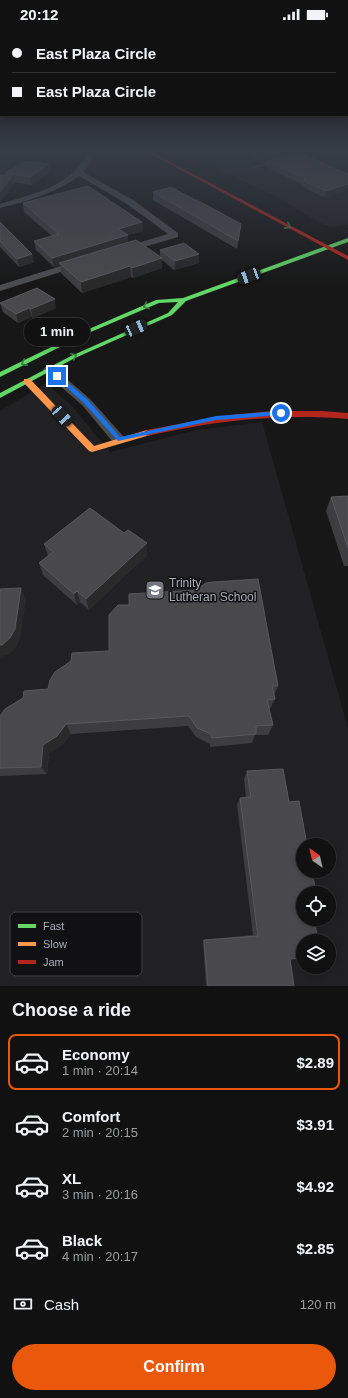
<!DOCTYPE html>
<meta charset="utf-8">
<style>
body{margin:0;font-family:Arial,sans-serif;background:#1e1f1f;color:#f1f3f6;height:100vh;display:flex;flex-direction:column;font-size:15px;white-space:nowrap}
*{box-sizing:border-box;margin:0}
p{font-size:13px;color:#9c9d9f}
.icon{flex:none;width:22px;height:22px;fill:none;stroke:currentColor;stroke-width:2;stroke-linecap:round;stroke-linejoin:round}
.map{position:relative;height:958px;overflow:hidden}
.panel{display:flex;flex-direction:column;background:#111;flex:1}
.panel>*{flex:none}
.banner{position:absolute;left:0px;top:0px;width:348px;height:88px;box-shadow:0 2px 6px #0003,0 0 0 1px #303131;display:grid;align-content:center;height:88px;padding:0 12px;background:#111}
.needle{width:26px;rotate:326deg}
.tools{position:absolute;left:296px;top:810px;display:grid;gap:8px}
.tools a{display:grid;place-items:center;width:40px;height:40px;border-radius:50%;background:#111;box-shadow:0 2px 6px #0003,0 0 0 1px #303131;font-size:20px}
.end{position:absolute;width:18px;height:18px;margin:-9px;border:5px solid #1a73e8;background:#fff;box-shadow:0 0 0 2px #fff}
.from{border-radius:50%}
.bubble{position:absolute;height:28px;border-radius:14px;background:#111;box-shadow:0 2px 6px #0003,0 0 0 1px #303131;font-size:13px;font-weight:700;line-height:28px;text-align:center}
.car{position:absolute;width:12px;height:24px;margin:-12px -6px;border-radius:5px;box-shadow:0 0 3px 1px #0007;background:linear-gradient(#222 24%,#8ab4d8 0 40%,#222 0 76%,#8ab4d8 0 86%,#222 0)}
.banner b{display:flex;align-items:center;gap:14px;height:38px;font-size:15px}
.banner b+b{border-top:1px solid #303131}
.banner i{width:10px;height:10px;background:#f1f3f6}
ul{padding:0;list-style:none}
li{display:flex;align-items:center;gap:12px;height:56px;margin:0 8px 6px;padding:0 4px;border:2px solid transparent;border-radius:8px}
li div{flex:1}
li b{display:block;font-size:15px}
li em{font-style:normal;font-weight:700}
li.selected{border-color:#ea580c}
li>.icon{width:36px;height:36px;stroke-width:1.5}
h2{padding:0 12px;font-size:18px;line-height:48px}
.pay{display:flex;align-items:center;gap:10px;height:44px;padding:0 12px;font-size:15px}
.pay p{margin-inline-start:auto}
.primary-button{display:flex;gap:8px;margin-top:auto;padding:8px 12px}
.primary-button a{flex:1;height:46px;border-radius:24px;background:#ea580c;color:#fff;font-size:16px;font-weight:700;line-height:46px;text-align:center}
.status{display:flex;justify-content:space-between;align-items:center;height:28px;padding:0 20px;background:#111;direction:ltr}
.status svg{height:11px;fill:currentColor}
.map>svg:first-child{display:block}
.built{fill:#212123;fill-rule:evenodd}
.green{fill:#1d241e}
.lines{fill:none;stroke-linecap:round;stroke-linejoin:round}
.stream{stroke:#2a3239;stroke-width:2.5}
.lane{fill:#4b4c50;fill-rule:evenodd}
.street{fill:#4b4c50;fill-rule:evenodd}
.fast{fill:#63d668;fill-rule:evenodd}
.slow{fill:#ff974d;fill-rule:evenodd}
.jam{fill:#b3261e;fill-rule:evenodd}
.wall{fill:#3d3d3f}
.shaded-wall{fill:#29292a}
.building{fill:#49494c;stroke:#58595d}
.oneway{stroke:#3e7d42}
.route{fill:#1a73e8}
.labels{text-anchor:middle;stroke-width:3;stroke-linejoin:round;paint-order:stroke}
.poi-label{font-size:12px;fill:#a8adb8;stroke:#111113;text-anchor:start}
.key{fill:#111113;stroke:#3e4045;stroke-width:1}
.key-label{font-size:11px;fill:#a8adb8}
</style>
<div class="status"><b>20:12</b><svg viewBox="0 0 49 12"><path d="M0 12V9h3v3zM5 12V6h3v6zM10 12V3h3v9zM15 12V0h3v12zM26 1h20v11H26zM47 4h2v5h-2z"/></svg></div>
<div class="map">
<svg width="348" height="958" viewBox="0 0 348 958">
<rect width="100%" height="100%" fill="#171717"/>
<path class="built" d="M177 122H348V197L331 199 320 195 277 169Z
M46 355 71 377 110 424 196 402 262 394 348 700V958H0V383ZM303 817H329V843H303ZM303 865H329V891H303ZM303 913H329V939H303Z"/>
<path class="green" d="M0 122H37C34 139 14 142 0 147Z"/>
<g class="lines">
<path class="stream" d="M205 135 214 132"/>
<path class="lane" d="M275 132 278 133 254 140 252 139Z"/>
<path class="street" d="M88 122H94L91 134 83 144 133 172 178 205V209L127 224H121V220L168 206 127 176 79 148C56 165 28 173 0 180V176C33 166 76 157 88 122Z
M80 232 83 233V237L0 263V257Z
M49 338 53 339 90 371 123 408 125 411 123 414H113L82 377 45 345 43 342 45 339Z"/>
<path class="fast" d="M348 210V214L186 273 172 287 75 330 0 370V365L71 328 168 285 178 274 159 275 86 306 0 349V344L82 304 156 272 183 270Z"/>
<path class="slow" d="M24 351H30L94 418 147 402 151 405 150 407 92 424 89 423 24 355Z"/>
<path class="jam" d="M144 122H148L348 228V232Z
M272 383H322L348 385V391C278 385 215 393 147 408L143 405 147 402 222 388Z"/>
</g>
<path class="wall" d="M233 122H290L289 128 348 146 325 170 301 158V156L266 139 267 134 261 135Z
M50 144 31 157 14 154 15 155 6 147 5 145Z
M153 164 240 204 237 221 153 172Z
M23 175 143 203 128 207V214L160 228V222L199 226V235L174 242 162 232V240L133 250 131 249 82 265 61 245 60 237 54 239 36 222 34 213 52 208 24 184Z
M0 194 34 234 19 239 0 219Z
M0 275 56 280 33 290 32 289 18 295 3 284Z
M348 468V538H344L326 483 331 469Z
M124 505 147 515V527L89 582 80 574 77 577 43 547 39 535 48 528 44 516Z
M278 658 274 667 275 671 270 681H269L273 697 268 707H255L252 715 210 719V716L196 709 188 698 71 706 62 717 49 725 47 746 0 748V688L23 670Z
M247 743 290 931 294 958H206L203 912 253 907 237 777 240 770H246L244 751Z"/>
<path class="shaded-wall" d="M45 122H75L45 125Z
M290 122 289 128 267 133V134L261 135 262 129Z
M49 136 50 144 31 157 30 149Z
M13 147 15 155 0 174V164Z
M348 156V162L325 170 326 163Z
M142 194 143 203 128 207V216L59 235 60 237 54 239 52 230 118 201Z
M241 196 240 204 237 221 238 213Z
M32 226 34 234 19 239 17 231Z
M199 226V235L174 242 175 233Z
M162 230V240L133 250 132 240Z
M130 238 131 249 82 265 81 254Z
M55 271 56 280 33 290 31 281Z
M29 280 32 289 18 295 16 286Z
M147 515V527L89 582 86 571Z
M21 560 26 572 20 611 16 620 8 627 0 629V617Z
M77 563 80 574 77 577 74 566Z
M66 696 71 706 62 717 49 725 47 746 41 739 43 717Z"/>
<path class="building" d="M247 122H290L262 129Z
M298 125 348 146V156L326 163 302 152 306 151 267 133Z
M26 133 49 136 30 149 5 145Z
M0 147H13L0 164Z
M88 158 142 194 118 201 128 207 52 230 34 213 59 206 23 175Z
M171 159 195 172H197L241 196 238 213 153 164Z
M0 194 32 226 17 231 0 213Z
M136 212 162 230 132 240 130 238 81 254 59 235Z
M184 215 199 226 175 233 160 222Z
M37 260 55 271 31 281 29 280 16 286 0 275Z
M348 468V520L331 469Z
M90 480 124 505 128 502 147 515 86 571 77 563 74 566 39 535 53 524 44 516Z
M258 551 278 658H272L275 671 267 672 273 697 256 698V706L212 710 211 706 197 700 189 688 66 696 57 708 43 717 41 739 0 740V688L5 681 23 670 24 663 48 661 50 652 55 644 71 633 72 625 109 623V587L118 577H129V566L196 562 206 555 214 554Z
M21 560 15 601 10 610 2 617H0V561Z
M283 741 289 774 299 773 307 817H303V843H312L316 865H303V891H314L318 913H303V930L290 931 294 958H208L204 912 258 908 240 770 251 769 247 743Z"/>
<defs><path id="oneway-chevron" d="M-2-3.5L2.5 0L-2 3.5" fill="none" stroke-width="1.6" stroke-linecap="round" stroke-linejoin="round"/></defs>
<g class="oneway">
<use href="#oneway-chevron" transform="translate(288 198) rotate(28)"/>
<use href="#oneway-chevron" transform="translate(146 278) rotate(157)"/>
<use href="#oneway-chevron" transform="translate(74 328) rotate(-26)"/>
<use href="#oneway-chevron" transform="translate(24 335) rotate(153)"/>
</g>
<linearGradient id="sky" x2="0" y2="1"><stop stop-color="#0d0d0d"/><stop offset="0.48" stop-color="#363c47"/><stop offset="1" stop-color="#363c47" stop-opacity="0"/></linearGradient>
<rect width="348" height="256" fill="url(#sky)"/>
<path class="route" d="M55 347H59L88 372 120 409 216 388 281 383 283 385 281 387 216 392 118 413 84 375 55 349Z"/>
<defs>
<symbol id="school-square" viewBox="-11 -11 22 22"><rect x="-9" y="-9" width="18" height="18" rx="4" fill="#757880" stroke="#111113"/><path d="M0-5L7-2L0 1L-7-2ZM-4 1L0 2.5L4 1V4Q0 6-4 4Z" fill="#fff"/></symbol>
</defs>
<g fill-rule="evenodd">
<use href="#school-square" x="144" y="551" width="22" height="22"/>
</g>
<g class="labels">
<g class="poi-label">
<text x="169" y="559">Trinity<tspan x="169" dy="14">Lutheran School</tspan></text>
</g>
</g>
<rect x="10" y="884" width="132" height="64" rx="6" class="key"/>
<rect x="18" y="896" width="18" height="4" fill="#63d668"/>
<rect x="18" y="914" width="18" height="4" fill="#ff974d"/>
<rect x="18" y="932" width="18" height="4" fill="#b3261e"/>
<g class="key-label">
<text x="43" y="902">Fast</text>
<text x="43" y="920">Slow</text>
<text x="43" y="938">Jam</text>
</g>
</svg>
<div class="tools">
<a><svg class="needle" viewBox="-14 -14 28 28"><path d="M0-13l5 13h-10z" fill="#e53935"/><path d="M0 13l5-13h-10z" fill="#9c9d9f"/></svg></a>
<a><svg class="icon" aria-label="locate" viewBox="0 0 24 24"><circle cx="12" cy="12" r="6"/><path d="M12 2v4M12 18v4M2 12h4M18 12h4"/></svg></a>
<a><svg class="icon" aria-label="layers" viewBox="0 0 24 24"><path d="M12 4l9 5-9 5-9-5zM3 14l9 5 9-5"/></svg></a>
</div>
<i class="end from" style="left:281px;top:385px"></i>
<i class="end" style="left:57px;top:348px"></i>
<div class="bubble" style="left:24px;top:290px;width:66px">1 min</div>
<i class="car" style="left:249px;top:248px;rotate:250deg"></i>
<i class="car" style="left:136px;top:300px;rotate:67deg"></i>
<i class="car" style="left:62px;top:388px;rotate:138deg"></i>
<div class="banner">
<b><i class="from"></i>East Plaza Circle</b>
<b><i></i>East Plaza Circle</b>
</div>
</div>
<section class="panel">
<h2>Choose a ride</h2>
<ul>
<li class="selected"><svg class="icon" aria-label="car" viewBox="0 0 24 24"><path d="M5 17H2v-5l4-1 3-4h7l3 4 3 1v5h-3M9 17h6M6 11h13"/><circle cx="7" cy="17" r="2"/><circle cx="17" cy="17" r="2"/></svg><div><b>Economy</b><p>1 min · 20:14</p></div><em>$2.89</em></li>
<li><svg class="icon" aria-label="car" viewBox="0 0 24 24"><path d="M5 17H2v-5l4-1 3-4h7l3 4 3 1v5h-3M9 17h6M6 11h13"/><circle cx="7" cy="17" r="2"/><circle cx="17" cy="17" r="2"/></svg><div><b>Comfort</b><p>2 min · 20:15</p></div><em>$3.91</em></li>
<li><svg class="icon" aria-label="car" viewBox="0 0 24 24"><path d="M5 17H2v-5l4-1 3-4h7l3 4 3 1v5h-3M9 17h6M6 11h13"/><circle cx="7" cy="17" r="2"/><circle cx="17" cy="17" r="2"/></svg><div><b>XL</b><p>3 min · 20:16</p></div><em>$4.92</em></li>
<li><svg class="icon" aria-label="car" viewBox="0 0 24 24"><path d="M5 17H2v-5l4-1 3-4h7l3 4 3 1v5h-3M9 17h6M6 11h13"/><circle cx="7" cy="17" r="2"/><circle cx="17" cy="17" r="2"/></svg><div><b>Black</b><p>4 min · 20:17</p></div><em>$2.85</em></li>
</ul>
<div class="pay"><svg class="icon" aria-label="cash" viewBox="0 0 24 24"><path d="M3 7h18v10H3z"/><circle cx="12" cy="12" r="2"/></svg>Cash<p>120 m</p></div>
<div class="primary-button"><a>Confirm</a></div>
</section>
